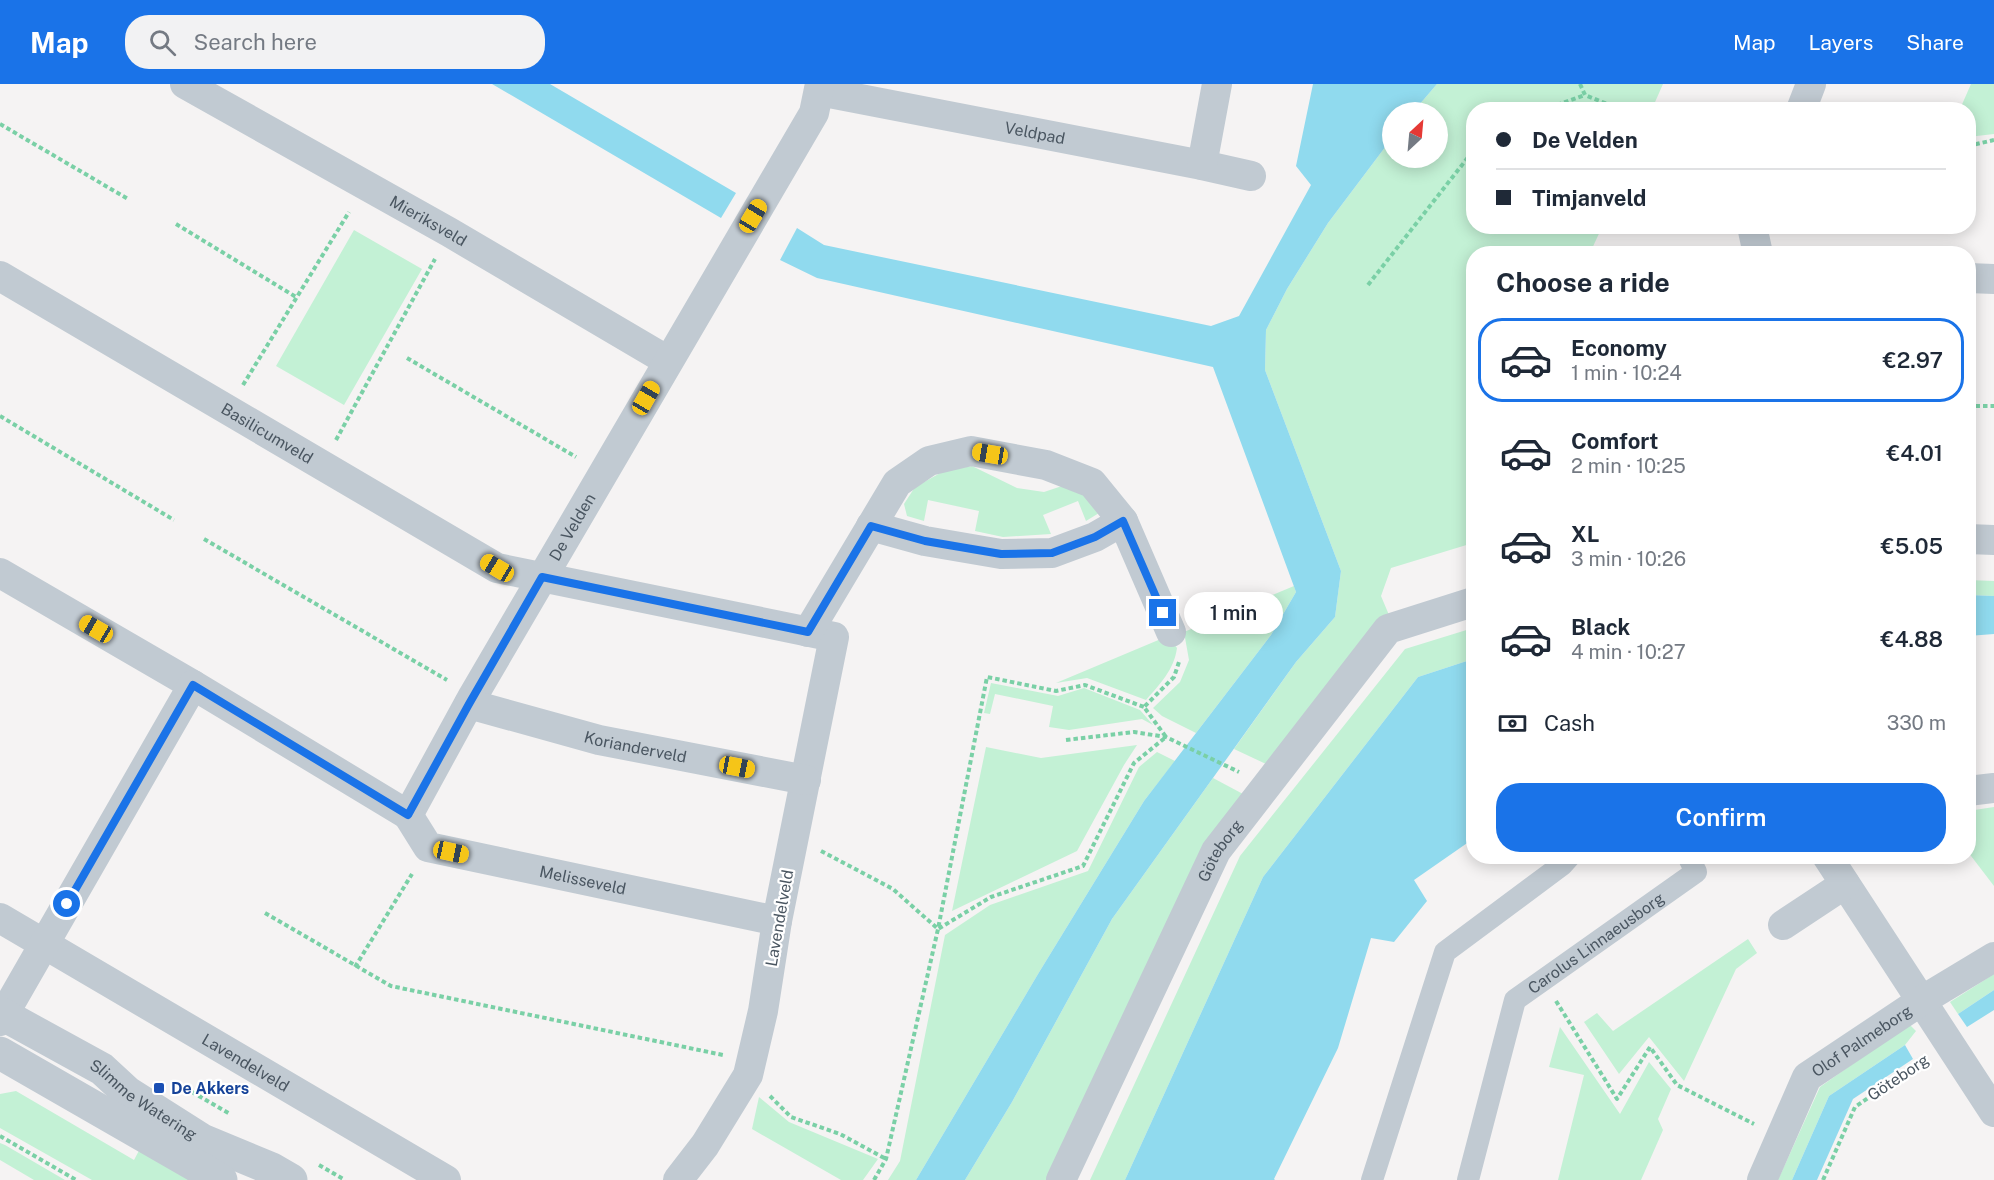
<!DOCTYPE html>
<meta charset="utf-8">
<style>
body{margin:0;font-family:"Public Sans",sans-serif;background:#f2f2f3;color:#1f2937;height:100vh;display:flex;flex-direction:column;font-size:22px;white-space:nowrap}
*{box-sizing:border-box;margin:0}
p{font-size:20px;color:#747a83}
.icon{flex:none;width:33px;height:33px;fill:none;stroke:currentColor;stroke-width:2;stroke-linecap:round;stroke-linejoin:round}
.map{position:relative;flex:1;overflow:hidden}
.panel{position:absolute;left:1466px;top:162px;width:510px;height:618px;display:flex;flex-direction:column;background:#fff;border-radius:24px;box-shadow:0 3px 15px #0003}
.panel>*{flex:none}
.top-card{position:absolute;left:1466px;top:18px;width:510px;height:132px;border-radius:24px;box-shadow:0 3px 15px #0003;display:grid;align-content:center;height:132px;padding:0 30px;background:#fff}
.needle{width:39px;rotate:26deg}
.controls{position:absolute;left:1382px;top:18px;display:grid;gap:12px}
.controls a{display:grid;place-items:center;width:66px;height:66px;border-radius:50%;background:#fff;box-shadow:0 3px 15px #0003;font-size:30px}
.end{position:absolute;width:27px;height:27px;margin:-14px;border:8px solid #1a73e8;background:#fff;box-shadow:0 0 0 3px #fff}
.from{border-radius:50%}
.bubble{position:absolute;height:42px;border-radius:21px;background:#fff;box-shadow:0 3px 15px #0003;font-size:20px;font-weight:600;line-height:42px;text-align:center}
.car{position:absolute;width:18px;height:36px;margin:-18px -9px;border-radius:8px;box-shadow:0 0 4px 2px #0007;background:linear-gradient(#f5c518 24%,#345 0 40%,#f5c518 0 76%,#345 0 86%,#f5c518 0)}
.top-card b{display:flex;align-items:center;gap:21px;height:57px;font-size:22px}
.top-card b+b{border-top:2px solid #e0e1e3}
.top-card i{width:15px;height:15px;background:#1f2937}
ul{padding:0;list-style:none}
li{display:flex;align-items:center;gap:18px;height:84px;margin:0 12px 9px;padding:0 18px;border:3px solid transparent;border-radius:24px}
li div{flex:1}
li b{display:block;font-size:22px}
li em{font-style:normal;font-weight:600}
li.on{border-color:#1a73e8}
li>.icon{width:54px;height:54px;stroke-width:1.5}
h2{padding:0 30px;font-size:27px;line-height:72px}
.pay{display:flex;align-items:center;gap:15px;height:66px;padding:0 30px;font-size:22px}
.pay p{margin-inline-start:auto}
.action{display:flex;gap:12px;margin-top:auto;padding:12px 30px}
.action a{flex:1;height:69px;border-radius:24px;background:#1a73e8;color:#fff;font-size:24px;font-weight:600;line-height:69px;text-align:center}
header{display:flex;align-items:center;gap:36px;box-sizing:border-box;height:84px;padding:0 30px;background:#1a73e8;color:#fff}
header strong{font-size:28px}
nav{display:flex;gap:33px;margin-inline-start:auto;font-size:21px}
.search{width:420px;height:54px;background:#f2f2f3;display:flex;align-items:center;gap:15px;box-sizing:border-box;padding:0 21px;border-radius:24px;color:#747a83;font-size:22px}
.map>svg:first-child{display:block}
.green{fill:#c3f1d5}
.water{fill:#90daee}
.lines{fill:none;stroke-linecap:round;stroke-linejoin:round}
.path{stroke:#7ad0a6;stroke-width:4;stroke-dasharray:4.5 3;stroke-linecap:butt}
.pedestrian{stroke:#c1cad2;stroke-width:22}
.minor{stroke:#c1cad2;stroke-width:30}
.tertiary{stroke:#c1cad2;stroke-width:33}
.route{stroke:#1a73e8;stroke-width:8}
.transit-dot{fill:#1a4fb4;stroke:#fff;stroke-width:2}
.labels{text-anchor:middle;stroke-width:4.5;stroke-linejoin:round;paint-order:stroke}
.street-label{font-size:16px;fill:#4a5661;stroke:#fff}
.transit-label{font-size:16px;font-weight:bold;fill:#164399;stroke:#fff;text-anchor:start}
</style>
<header>
<strong>Map</strong>
<div class="search"><svg class="icon" aria-label="search" viewBox="0 0 24 24"><circle cx="10" cy="10" r="6"/><path d="M15 15l6 6"/></svg>Search here</div>
<nav><a>Map</a><a>Layers</a><a>Share</a></nav>
</header>
<div class="map">
<svg width="1994" height="1096" viewBox="0 0 1994 1096">
<rect width="100%" height="100%" fill="#f5f3f3"/>
<path class="green" d="M1437 0H1663L1652 25 1473 26V142L1602 143 1590 169 1473 170V459L1391 484 1381 512 1389 531 1266 680 1234 665 1296 578 1335 533 1341 487 1265 286 1266 246 1287 205 1328 139 1392 54V74H1437V28H1413Z
M1971 0H1994V50L1968 53V26L1960 25Z
M354 146 422 185 344 321 276 282Z
M972 382 1017 404 1044 408 1071 399 1094 410 1099 429 1086 437 1078 417 1043 431 1051 450 1003 453 975 447 979 427 928 416 924 437 907 432 904 420 915 403 944 387Z
M1968 496 1994 497V512L1968 511Z
M1294 502 1296 508 1271 551 1196 649 1162 632 1153 624 1180 598 1189 576 1184 548Z
M1473 544V575L1418 593 1263 793 1125 1096H1090L1240 772 1405 565Z
M1168 552 1177 564C1174 586 1160 600 1146 616L1087 594 1056 599Z
M991 599 1058 612 1084 604 1140 626 1153 641 1142 635 1069 646 1049 643 1053 622 995 610 990 630 984 629Z
M1137 661 1124 681 1077 767 952 827 986 663 1041 674Z
M1157 668 1175 677 1144 717 1038 890 916 1096H888L900 1077 945 851 990 821 1088 787 1139 683Z
M1213 694 1243 710 1049 1096H965L1012 1018 1112 835Z
M1994 723V802L1968 768V727Z
M1748 855 1757 869 1736 885 1684 997 1649 953 1619 990 1584 938 1597 929 1613 947Z
M1994 890V906L1958 930 1950 918Z
M1909 940 1916 947 1905 961 1829 1012 1792 1096H1778L1820 1003Z
M1560 943 1620 1030 1649 978 1671 1005 1658 1035 1663 1046 1641 1096H1558L1584 991 1549 983Z
M16 1007 134 1076 142 1061 202 1096H92L0 1044V1010Z
M759 1013 789 1038 878 1075 863 1096H841L752 1045Z
M0 1059 5 1061 65 1096H34L0 1076Z"/>
<path class="water" d="M492 0H550L736 109 721 134Z
M1313 0H1437L1413 28H1392V54L1328 139 1287 205 1266 246 1265 286 1341 487 1335 533 1296 578 1112 835 1012 1018 965 1096H916L1038 890 1144 717 1271 551 1296 508 1213 283 817 194 780 176 797 144 824 161 1211 242 1239 232 1311 101 1296 82Z
M1968 511 1994 512V550L1968 552Z
M1473 575V755L1414 796 1427 817 1394 858 1371 854 1338 964 1274 1095 1275 1096H1125L1263 793 1418 593Z
M1994 906V926L1967 943 1958 930Z
M1905 961 1913 975 1853 1015 1817 1096H1792L1829 1012Z"/>
<g class="lines">
<path class="path" d="M1580 0 1585 11 1622 26
M1543 26 1585 11
M0 40 128 115
M1968 62 1994 56
M176 140 296 213
M1368 201 1473 67
M407 274 576 373
M243 301 349 128
M1968 322H1994
M0 332 174 436
M336 356 435 175
M204 455 447 596
M1066 656 1134 648 1166 653 1239 688
M821 767 893 805 938 845 991 813 1083 782 1134 679 1166 653 1144 623 1174 593 1179 578
M265 829 391 902 723 971
M355 883 412 790
M1556 917 1617 1015 1650 963 1677 1001 1754 1040
M192 1008 230 1030
M770 1012 791 1033 840 1050 886 1075
M0 1052 76 1096
M319 1081 345 1096
M874 1096 886 1075 938 845 987 593 1056 607 1085 601 1144 623
M1823 1096 1855 1023 1923 976"/>
<g class="pedestrian">
<path d="M1372 1096 1445 868 1562 781 1570 772"/>
<path id="s1" d="M1468 1096 1515 916 1696 788 1688 772"/>
</g>
<g class="minor">
<path id="s2" d="M185 0 449 148 668 277"/>
<path id="s3" d="M819 7 1202 81 1251 92"/>
<path d="M1801 26 1811 0"/>
<path d="M1202 81 1217 0"/>
<path d="M1752 142 1758 170"/>
<path id="s4" d="M0 192 497 484 834 553 777 837 763 927 748 991 705 1061 678 1096"/>
<path d="M1968 194 1994 195"/>
<path d="M871 442 925 457 1001 470 1052 469 1095 453 1123 437"/>
<path d="M1968 455 1994 456"/>
<path id="s5" d="M0 489 193 601 408 731 473 612 814 29 820 0"/>
<path d="M808 548 897 399 929 377 971 367 1046 381 1092 399 1123 437 1171 548"/>
<path id="s6" d="M469 620 599 656 806 696"/>
<path d="M1968 707 1994 704"/>
<path id="s7" d="M408 731 428 763 777 837"/>
<path d="M1827 772 1994 1028"/>
<path id="s8" d="M0 834 446 1096"/>
<path d="M1783 841 1845 800"/>
<path d="M0 937 193 601"/>
<path id="s9" d="M1061 1096 1216 767 1388 545 1473 518"/>
<path id="s10" d="M1762 1096 1807 993 1921 917 1994 873"/>
</g>
<g class="tertiary">
<path id="s11" d="M0 929 102 985 128 1009 202 1056 272 1085 291 1096"/>
<path d="M0 969 221 1096"/>
</g>
</g>
<g class="lines">
<path class="route" d="M67 820 193 601 408 731 469 620 542 493 808 548 871 442 925 457 1001 470 1052 469 1095 453 1123 437 1163 529"/>
</g>
<rect class="transit-dot" x="153" y="998" width="12" height="12" rx="3"/>
<g class="labels">
<g class="street-label">
<text dy="6" stroke="none"><textPath href="#s3" startOffset="220">Veldpad</textPath></text>
<text dy="6" stroke="none"><textPath href="#s2" startOffset="279">Mieriksveld</textPath></text>
<text dy="6" stroke="none"><textPath href="#s4" startOffset="310">Basilicumveld</textPath></text>
<text dy="6" stroke="none"><textPath href="#s5" startOffset="806">De Velden</textPath></text>
<text dy="6" stroke="none"><textPath href="#s6" startOffset="172">Korianderveld</textPath></text>
<text dy="6" stroke="none"><textPath href="#s9" startOffset="366">Göteborg</textPath></text>
<text dy="6" stroke="none"><textPath href="#s7" startOffset="196">Melisseveld</textPath></text>
<text transform="translate(779 834) rotate(-80)" y="6">Lavendelveld</text>
<text dy="6" stroke="none"><textPath href="#s1" startOffset="285">Carolus Linnaeusborg</textPath></text>
<text dy="6" stroke="none"><textPath href="#s10" startOffset="178">Olof Palmeborg</textPath></text>
<text dy="6" stroke="none"><textPath href="#s8" startOffset="285">Lavendelveld</textPath></text>
<text transform="translate(1898 993) rotate(-34)" y="6">Göteborg</text>
<text dy="6" stroke="none"><textPath href="#s11" startOffset="168">Slimme Watering</textPath></text>
</g>
<g class="transit-label">
<text x="171" y="1010">De Akkers</text>
</g>
</g>
</svg>
<div class="controls">
<a><svg class="needle" viewBox="-14 -14 28 28"><path d="M0-13l5 13h-10z" fill="#e53935"/><path d="M0 13l5-13h-10z" fill="#747a83"/></svg></a>
</div>
<i class="end from" style="left:67px;top:820px"></i>
<i class="end" style="left:1163px;top:529px"></i>
<div class="bubble" style="left:1184px;top:508px;width:99px">1 min</div>
<i class="car" style="left:753px;top:132px;rotate:31deg"></i>
<i class="car" style="left:646px;top:314px;rotate:30deg"></i>
<i class="car" style="left:990px;top:370px;rotate:280deg"></i>
<i class="car" style="left:497px;top:484px;rotate:301deg"></i>
<i class="car" style="left:96px;top:545px;rotate:300deg"></i>
<i class="car" style="left:737px;top:683px;rotate:101deg"></i>
<i class="car" style="left:451px;top:768px;rotate:102deg"></i>
<div class="top-card">
<b><i class="from"></i>De Velden</b>
<b><i></i>Timjanveld</b>
</div>
<section class="panel">
<h2>Choose a ride</h2>
<ul>
<li class="on"><svg class="icon" aria-label="car" viewBox="0 0 24 24"><path d="M5 17H2v-5l4-1 3-4h7l3 4 3 1v5h-3M9 17h6M6 11h13"/><circle cx="7" cy="17" r="2"/><circle cx="17" cy="17" r="2"/></svg><div><b>Economy</b><p>1 min · 10:24</p></div><em>€2.97</em></li>
<li><svg class="icon" aria-label="car" viewBox="0 0 24 24"><path d="M5 17H2v-5l4-1 3-4h7l3 4 3 1v5h-3M9 17h6M6 11h13"/><circle cx="7" cy="17" r="2"/><circle cx="17" cy="17" r="2"/></svg><div><b>Comfort</b><p>2 min · 10:25</p></div><em>€4.01</em></li>
<li><svg class="icon" aria-label="car" viewBox="0 0 24 24"><path d="M5 17H2v-5l4-1 3-4h7l3 4 3 1v5h-3M9 17h6M6 11h13"/><circle cx="7" cy="17" r="2"/><circle cx="17" cy="17" r="2"/></svg><div><b>XL</b><p>3 min · 10:26</p></div><em>€5.05</em></li>
<li><svg class="icon" aria-label="car" viewBox="0 0 24 24"><path d="M5 17H2v-5l4-1 3-4h7l3 4 3 1v5h-3M9 17h6M6 11h13"/><circle cx="7" cy="17" r="2"/><circle cx="17" cy="17" r="2"/></svg><div><b>Black</b><p>4 min · 10:27</p></div><em>€4.88</em></li>
</ul>
<div class="pay"><svg class="icon" aria-label="cash" viewBox="0 0 24 24"><path d="M3 7h18v10H3z"/><circle cx="12" cy="12" r="2"/></svg>Cash<p>330 m</p></div>
<div class="action"><a>Confirm</a></div>
</section>
</div>
